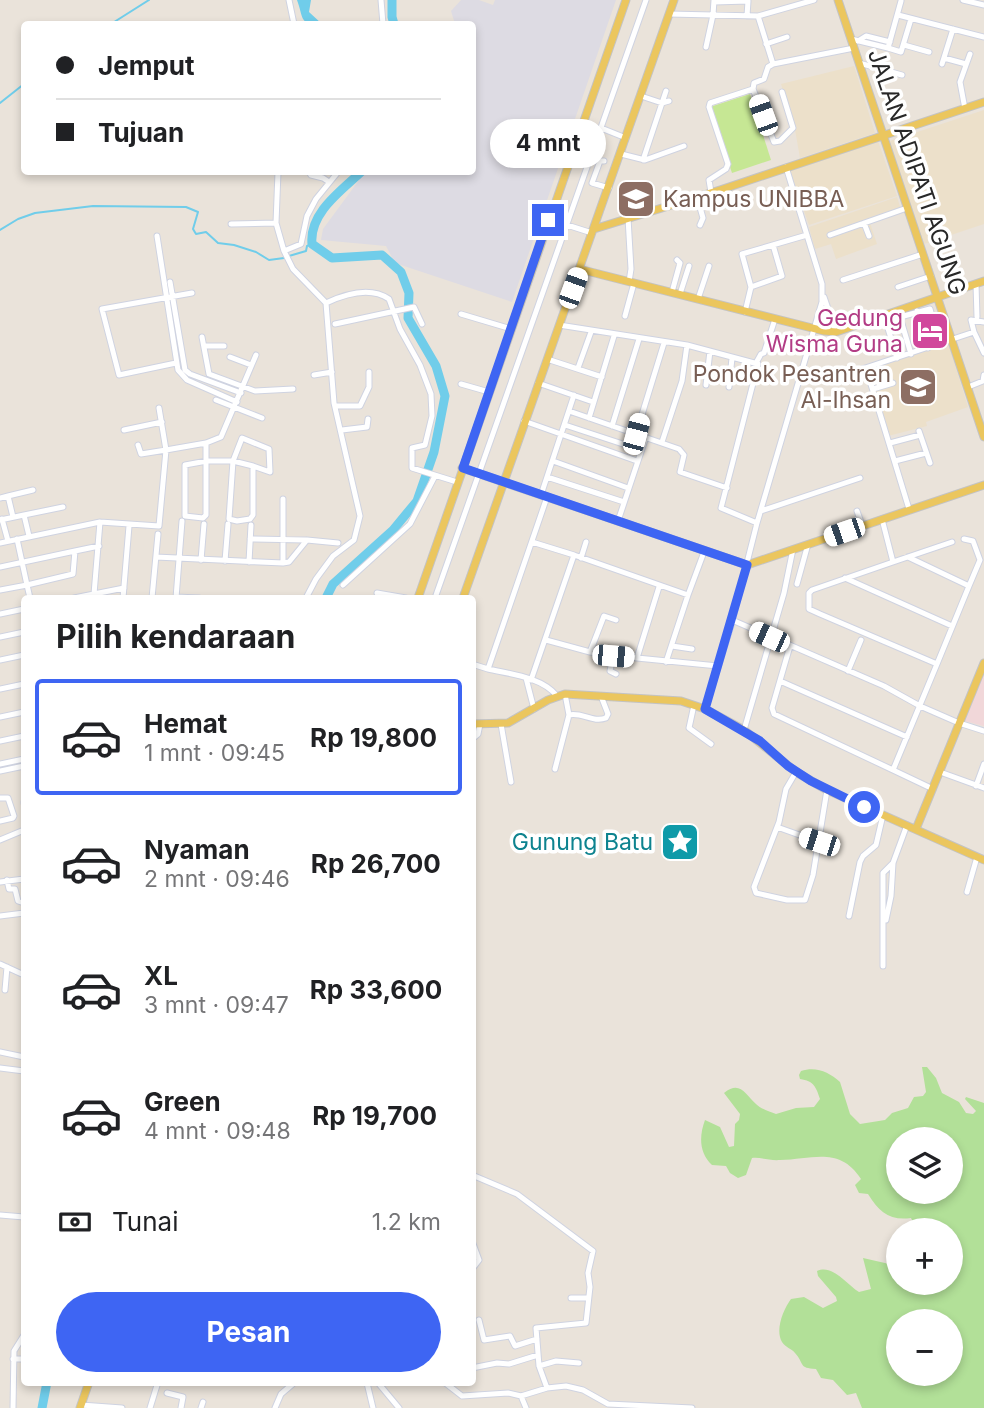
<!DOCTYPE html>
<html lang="id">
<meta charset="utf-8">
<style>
body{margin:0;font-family:Inter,sans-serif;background:#f6f6f6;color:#202124;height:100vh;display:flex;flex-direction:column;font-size:26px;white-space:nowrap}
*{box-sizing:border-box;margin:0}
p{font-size:23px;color:#757577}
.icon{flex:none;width:38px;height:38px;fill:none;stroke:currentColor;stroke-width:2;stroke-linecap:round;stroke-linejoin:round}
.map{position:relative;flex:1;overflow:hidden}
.details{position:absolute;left:21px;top:595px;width:455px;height:791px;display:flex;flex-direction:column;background:#fff;border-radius:7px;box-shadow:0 4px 10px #0003}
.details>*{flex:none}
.top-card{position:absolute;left:21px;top:21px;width:455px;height:154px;border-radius:7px;box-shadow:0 4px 10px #0003;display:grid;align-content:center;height:154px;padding:0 35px;background:#fff}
.buttons{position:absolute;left:886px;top:1127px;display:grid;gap:14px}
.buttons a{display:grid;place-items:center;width:77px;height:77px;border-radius:50%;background:#fff;box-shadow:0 4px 10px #0003;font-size:35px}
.end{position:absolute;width:32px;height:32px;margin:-16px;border:9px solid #3e65f3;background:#fff;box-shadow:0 0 0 4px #fff}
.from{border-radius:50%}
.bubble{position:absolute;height:49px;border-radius:24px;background:#fff;box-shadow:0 4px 10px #0003;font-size:23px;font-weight:700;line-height:49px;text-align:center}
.car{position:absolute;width:21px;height:42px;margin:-21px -10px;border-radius:9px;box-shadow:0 0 5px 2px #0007;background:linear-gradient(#fff 24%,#345 0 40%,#fff 0 76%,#345 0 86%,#fff 0)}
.top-card b{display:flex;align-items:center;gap:24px;height:66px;font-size:26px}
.top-card b+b{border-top:2px solid #e0e0e0}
.top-card i{width:18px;height:18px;background:#202124}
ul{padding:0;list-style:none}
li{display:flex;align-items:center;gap:21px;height:116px;margin:0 14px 10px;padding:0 21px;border:4px solid transparent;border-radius:7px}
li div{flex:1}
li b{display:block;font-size:26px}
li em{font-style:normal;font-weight:700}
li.active{border-color:#3e65f3}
li>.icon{width:63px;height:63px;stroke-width:1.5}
h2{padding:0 35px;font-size:32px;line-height:84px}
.pay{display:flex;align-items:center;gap:18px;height:77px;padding:0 35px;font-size:26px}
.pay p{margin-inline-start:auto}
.action{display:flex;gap:14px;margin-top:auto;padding:14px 35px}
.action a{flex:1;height:80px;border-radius:42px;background:#3e65f3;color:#fff;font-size:28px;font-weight:700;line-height:80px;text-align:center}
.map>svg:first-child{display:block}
.industrial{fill:#dddbe3}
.education{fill:#ece0ca}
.medical{fill:#f1d7d9}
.green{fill:#b2e098;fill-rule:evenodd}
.pitch{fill:#c6e794}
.water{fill:#70cdea}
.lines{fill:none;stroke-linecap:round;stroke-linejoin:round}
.stream{stroke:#70cdea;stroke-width:2}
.river{stroke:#70cdea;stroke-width:9}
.minor-casing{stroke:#cfd3e1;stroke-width:7}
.major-casing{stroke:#c3c3c3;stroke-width:9}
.minor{stroke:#fff;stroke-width:5}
.major{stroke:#ebc65e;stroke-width:7}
.route{stroke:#3e65f3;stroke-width:9}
.labels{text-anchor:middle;stroke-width:7;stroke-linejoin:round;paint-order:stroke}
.street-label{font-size:23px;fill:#282828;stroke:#fff}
.education-label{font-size:23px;fill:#785e54;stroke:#fff;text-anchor:start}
.hotel-label{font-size:23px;fill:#b23c85;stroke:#fff;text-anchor:end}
.culture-label{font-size:23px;fill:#0d838f;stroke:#fff;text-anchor:end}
</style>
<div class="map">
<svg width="984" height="1408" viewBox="0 0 984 1408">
<rect width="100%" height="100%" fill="#eae3da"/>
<path class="industrial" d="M461 0H479L493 5 495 0H616L512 302 395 263 386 246 321 240 323 229 365 172H472V24H455L451 11Z"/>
<path class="education" d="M854 66 875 133 800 158 794 124 781 84Z
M984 110V224L924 244 887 142Z
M878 141 897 196 809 225 790 171Z
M897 197 902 213 870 223 877 244 836 259 831 244 815 249 809 227Z
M948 342 968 407 926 422 927 426 888 436 869 368Z"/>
<path class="medical" d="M984 674V726L965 721Z"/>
<path class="green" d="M922 1067H927L936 1078 942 1093 959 1102 966 1113 973 1114 976 1111 965 1099 966 1097 984 1103V1408H862L856 1393 847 1395 833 1380 821 1378 816 1369C798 1368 805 1364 795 1353 791 1348 786 1348 782 1342 775 1330 783 1310 791 1299L804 1297 823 1308 837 1301 836 1297 818 1276 817 1271C833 1264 846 1284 859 1292L871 1289 863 1258 898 1266V1283H950V1230H917L911 1218C890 1221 879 1212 868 1194L859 1193 855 1185 861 1179C840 1146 813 1159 780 1160 770 1161 761 1157 752 1158L746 1175 738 1178 730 1173 726 1166 712 1165C699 1153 699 1136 705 1120L720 1127 729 1147 734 1146 735 1124 739 1120 740 1114 724 1093C740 1080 745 1094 756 1104 761 1109 770 1112 776 1114L796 1108 814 1107 820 1099C816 1087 814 1081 800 1079L799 1075 801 1071C816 1066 829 1072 840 1082L850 1114 860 1124 885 1120 892 1113 908 1108 914 1097 923 1096 926 1092ZM950 1139V1192H898V1139ZM898 1321H950V1374H898Z"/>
<path class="pitch" d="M750 94 771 160 732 173 710 107Z"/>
<path class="water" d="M297 0H311L309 12 322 24C299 25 304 19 297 0Z"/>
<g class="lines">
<path class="stream" d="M111 24 149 0
M0 103 24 84
M0 230 18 219 35 213 93 206 186 207 198 212 193 229 196 234 206 232 218 243 234 245 256 252 269 260 284 258
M289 256 306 251 307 246 312 244"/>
<path class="river" d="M392 0V17L394 24
M326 598 333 584 393 530 417 501 434 452 445 396 436 366 408 318 409 293 401 272 382 255 332 258 312 244C309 213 341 191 361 172
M42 1408 47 1382"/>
<defs>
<path id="minor" d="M289 0 294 24
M381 0 383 24
M963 0 984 5
M714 2 748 1 747 16
M669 14 758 16 814 0
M898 15 984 37
M758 16 773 64
M851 39 888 48 901 1
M858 41 866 36 890 42
M766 44 787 37
M904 45 929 52
M706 47 713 15 714 0
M888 48 901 52 911 19
M944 58 966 64
M859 63 902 75
M942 64 953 29
M753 89 774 142 780 141 793 128 782 92
M641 96 662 103 669 101
M965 109 960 82 970 54
M601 128 626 138
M575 142 594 148
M621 154 645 160 684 146
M643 160 666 91
M604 161H600L592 183 609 188
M278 172 276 223 284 251 293 269 326 303 334 403 360 516 354 540 333 556 316 579 306 598
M309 172 311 175 323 178 329 182
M711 192 709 180 726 169 728 164 709 107 710 103 753 89 754 83 764 79 768 67 773 64 854 48
M697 197 703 218 700 225
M628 218 631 269 629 282
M864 223 869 236
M231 224 276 223
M567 225 592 233
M830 235 907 208
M157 236 178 370 187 380 237 402
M284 251 301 244 307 216 316 199 338 172
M843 280 923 254
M170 282 185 370 190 374 241 393
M976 284 977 317
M751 287 742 254 807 235
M898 287 931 276
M672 292 680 263 677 260
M680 294 689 266
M824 297 836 332
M698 299 709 266
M326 303C345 294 370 286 389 299L400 329 420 365 431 394 432 416 425 445 412 448V468L457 482
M917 311 928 348
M745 312 751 287 782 276 773 245
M461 314 511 329
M625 316 634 283
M335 324 414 307 422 324
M559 325 687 345 758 364 721 508 757 523
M974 332 971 320 984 322
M202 337 209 374 255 391 293 389
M204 346H224
M911 354 900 317 930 309 940 344
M230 357 251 365
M897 358 886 322 900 317
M547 359 602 377
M176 363 119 375 102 309 192 293
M756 363 761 354 764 353 775 319
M578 368 591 332
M866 368 909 509
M850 373 974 332 984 353
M314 375 332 372
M538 383 593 402
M461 384 489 392
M706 385 710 351
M729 387 732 358
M968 387 983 381 984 375
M873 389 893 383
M216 400 262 418
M336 406H360L369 387V372
M569 411 679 449 684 455 680 472 727 488
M589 418 614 336
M524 421 637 461
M565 425 641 450
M612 426 639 339
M124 430 162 422
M342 430 367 427 368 419
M919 431 930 463
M636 434 664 343
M662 442 682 381 687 345
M206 443V515L203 518 185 516V465L207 461H233L242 438 269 449 270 472 253 466
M890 443 920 435
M138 445 141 454 166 450 159 408
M233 461 253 466V515L250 519 237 521 229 519Z
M553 461 628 488
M895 461 926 453
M547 477 624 502
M541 495 574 395
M8 496 33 490
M0 498 8 496 13 517
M283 499V563
M761 511 860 478
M857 511 862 525
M24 515 63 507
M2 519 8 541
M0 520 24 515 29 536
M618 521 646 437
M250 539 306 540
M964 539 973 541 980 560 969 586
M532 542 574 555
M0 543 100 522 159 526 166 450 206 443 221 437 256 355
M75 551 99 546
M156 557 283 563 289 562 307 540 338 543
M908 557 969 586 937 664
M581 558 586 542
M201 560 204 524
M225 561 228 524
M249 562 251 525
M893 562 952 542
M0 567 75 551 73 574 27 585 30 598
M845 578 952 626
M797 584 808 544
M343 585 410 524 435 476
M0 590 27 585 17 539
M377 593 406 598
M94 594 100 522
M176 597 199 598
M74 598 124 588
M123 598 129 526
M152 598 158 534
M176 598 182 521
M435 598 646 0
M0 614 24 609
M732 620 884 686 920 706 959 723 984 731
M0 637 24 632
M546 640 590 652 637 658 659 587
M672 646 692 649
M790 646 772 708 774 714 893 770 937 664 820 614 809 609V593L812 590 893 562 882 519
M590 652 604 616 616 620
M613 656 610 671 616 674
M637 658 718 666
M0 660 24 655
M666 662 688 595
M472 664 488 669 547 497
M488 669C510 674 542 677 557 696
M848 671 861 640
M526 678 534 709
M531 680 574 555 688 595 704 552
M780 681 907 737
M0 689 24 684
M694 705 689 728 711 744
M705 709 731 626 757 523 822 302V284L786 167
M569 715C582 712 593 723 606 718L608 714 601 696
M0 717 24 712
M501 724 511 782
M744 730 784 593 793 549
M472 739 478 734 480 724
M0 741 24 736
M0 764 24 759
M555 769 569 715 565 694
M893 770 933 789
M0 771 24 766
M796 772 786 789 779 822 754 887 756 893 787 900H805L813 875 827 790
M940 772 984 788
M976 786 984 764
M0 798H8L14 816 13 818 0 821
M24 803V802
M777 827 819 842
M0 840 24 830
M7 880 9 889H15L18 901 24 903
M0 882 24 879
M967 892 977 857
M0 916 24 913
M849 916 860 862 863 856 876 845 883 815
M886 920 891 896 893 863 907 825
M0 964 24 975
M883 966V873L893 863
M5 990 7 967
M0 1052 24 1057
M0 1068 24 1071
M472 1175 517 1194 593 1251 588 1273 590 1287 586 1323 536 1328 539 1366 547 1388
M0 1215 24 1217
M472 1241 479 1260 472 1269
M571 1298H588
M479 1320 484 1340 510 1336 515 1346 537 1339
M13 1359H24
M539 1366 556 1361 579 1363
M472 1368 497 1363 509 1364 538 1355
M366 1382H403
M444 1382 462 1396 508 1393 521 1396 547 1388 566 1386 583 1390 608 1404 692 1408
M367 1383 373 1408
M379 1384 399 1408
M167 1393 183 1397 181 1408
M521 1396 526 1408
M81 1405 122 1408
M13 1408 14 1351 24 1335
M150 1408 158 1382
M201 1408 203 1402
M275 1408 281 1394 295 1382"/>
<path id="major" d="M838 0 984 437
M594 229 720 190 984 102
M579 269 824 331 836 332 984 281
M462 468 747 565 984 485
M418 598 626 0
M463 598 674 0
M472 724 508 723 548 700 565 694 681 701 705 709 744 730 796 772 827 790 984 860
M916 829 984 663
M80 1408 89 1382"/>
</defs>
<use href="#minor" class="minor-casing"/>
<use href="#major" class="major-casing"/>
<use href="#minor" class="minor"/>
<use href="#major" class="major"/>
</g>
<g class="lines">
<path class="route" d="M548 220 463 468 747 565 705 709 760 741 788 766 811 781 864 807"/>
</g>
<defs>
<symbol id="university-square" viewBox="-11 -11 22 22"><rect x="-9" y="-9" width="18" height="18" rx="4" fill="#8d6e63" stroke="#fff"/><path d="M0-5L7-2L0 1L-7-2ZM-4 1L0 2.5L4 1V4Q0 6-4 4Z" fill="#fff"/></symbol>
<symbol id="hotel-square" viewBox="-11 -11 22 22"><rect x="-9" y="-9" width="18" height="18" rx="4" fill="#d1479c" stroke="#fff"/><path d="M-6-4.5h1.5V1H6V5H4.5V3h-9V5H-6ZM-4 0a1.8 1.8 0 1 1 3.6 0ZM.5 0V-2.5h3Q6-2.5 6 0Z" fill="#fff"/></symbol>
<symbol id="school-square" viewBox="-11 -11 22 22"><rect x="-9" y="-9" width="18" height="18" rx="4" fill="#8d6e63" stroke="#fff"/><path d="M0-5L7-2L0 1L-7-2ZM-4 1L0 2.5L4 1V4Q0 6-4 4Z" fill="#fff"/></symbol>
<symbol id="sight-square" viewBox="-11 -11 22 22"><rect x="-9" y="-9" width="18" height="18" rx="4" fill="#0f9aa8" stroke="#fff"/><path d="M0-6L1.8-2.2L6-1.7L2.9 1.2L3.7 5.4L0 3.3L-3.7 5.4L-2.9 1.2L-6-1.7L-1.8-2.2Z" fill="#fff"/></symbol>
</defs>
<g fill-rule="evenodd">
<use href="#university-square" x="614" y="177" width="44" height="44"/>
<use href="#hotel-square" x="908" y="309" width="44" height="44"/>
<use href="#school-square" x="896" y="365" width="44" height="44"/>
<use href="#sight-square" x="658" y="820" width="44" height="44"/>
</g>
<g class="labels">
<g class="street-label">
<text transform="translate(917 172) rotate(71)" y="8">JALAN ADIPATI AGUNG</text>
</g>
<g class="education-label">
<text x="663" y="207">Kampus UNIBBA</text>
<text x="891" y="382" text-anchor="end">Pondok Pesantren<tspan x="891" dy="26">Al-Ihsan</tspan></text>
</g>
<g class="hotel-label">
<text x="903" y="326">Gedung<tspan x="903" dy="26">Wisma Guna</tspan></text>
</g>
<g class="culture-label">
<text x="653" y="850">Gunung Batu</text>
</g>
</g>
</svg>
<div class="buttons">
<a><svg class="icon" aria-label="layers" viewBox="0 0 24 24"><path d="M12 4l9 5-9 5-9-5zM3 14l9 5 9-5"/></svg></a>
<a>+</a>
<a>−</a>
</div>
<i class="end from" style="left:864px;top:807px"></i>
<i class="end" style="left:548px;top:220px"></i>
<div class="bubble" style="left:490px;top:119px;width:116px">4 mnt</div>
<i class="car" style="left:763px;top:115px;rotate:340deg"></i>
<i class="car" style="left:573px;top:288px;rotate:20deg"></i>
<i class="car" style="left:636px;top:434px;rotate:15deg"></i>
<i class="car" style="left:844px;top:532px;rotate:251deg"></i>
<i class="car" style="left:769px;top:637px;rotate:294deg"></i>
<i class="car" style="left:613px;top:656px;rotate:95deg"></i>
<i class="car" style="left:819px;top:842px;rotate:288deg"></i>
<div class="top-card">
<b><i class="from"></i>Jemput</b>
<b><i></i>Tujuan</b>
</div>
<section class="details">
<h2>Pilih kendaraan</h2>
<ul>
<li class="active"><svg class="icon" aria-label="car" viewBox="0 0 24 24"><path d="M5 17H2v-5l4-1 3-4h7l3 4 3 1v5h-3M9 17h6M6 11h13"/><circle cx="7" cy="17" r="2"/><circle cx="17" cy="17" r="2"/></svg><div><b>Hemat</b><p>1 mnt · 09:45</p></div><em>Rp 19,800</em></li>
<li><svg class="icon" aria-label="car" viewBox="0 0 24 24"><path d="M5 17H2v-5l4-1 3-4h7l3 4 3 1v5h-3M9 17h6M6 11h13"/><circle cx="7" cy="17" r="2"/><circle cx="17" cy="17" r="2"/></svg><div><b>Nyaman</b><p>2 mnt · 09:46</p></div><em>Rp 26,700</em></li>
<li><svg class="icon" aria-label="car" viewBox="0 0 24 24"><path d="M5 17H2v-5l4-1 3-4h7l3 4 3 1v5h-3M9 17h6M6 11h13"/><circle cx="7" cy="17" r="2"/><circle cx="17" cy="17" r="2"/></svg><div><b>XL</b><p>3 mnt · 09:47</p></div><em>Rp 33,600</em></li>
<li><svg class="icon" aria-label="car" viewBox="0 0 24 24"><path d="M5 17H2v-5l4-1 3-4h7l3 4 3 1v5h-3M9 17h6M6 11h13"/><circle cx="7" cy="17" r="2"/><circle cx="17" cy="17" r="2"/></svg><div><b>Green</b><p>4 mnt · 09:48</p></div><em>Rp 19,700</em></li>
</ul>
<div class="pay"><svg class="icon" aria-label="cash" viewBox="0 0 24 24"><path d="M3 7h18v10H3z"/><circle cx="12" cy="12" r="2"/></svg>Tunai<p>1.2 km</p></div>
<div class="action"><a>Pesan</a></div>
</section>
</div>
